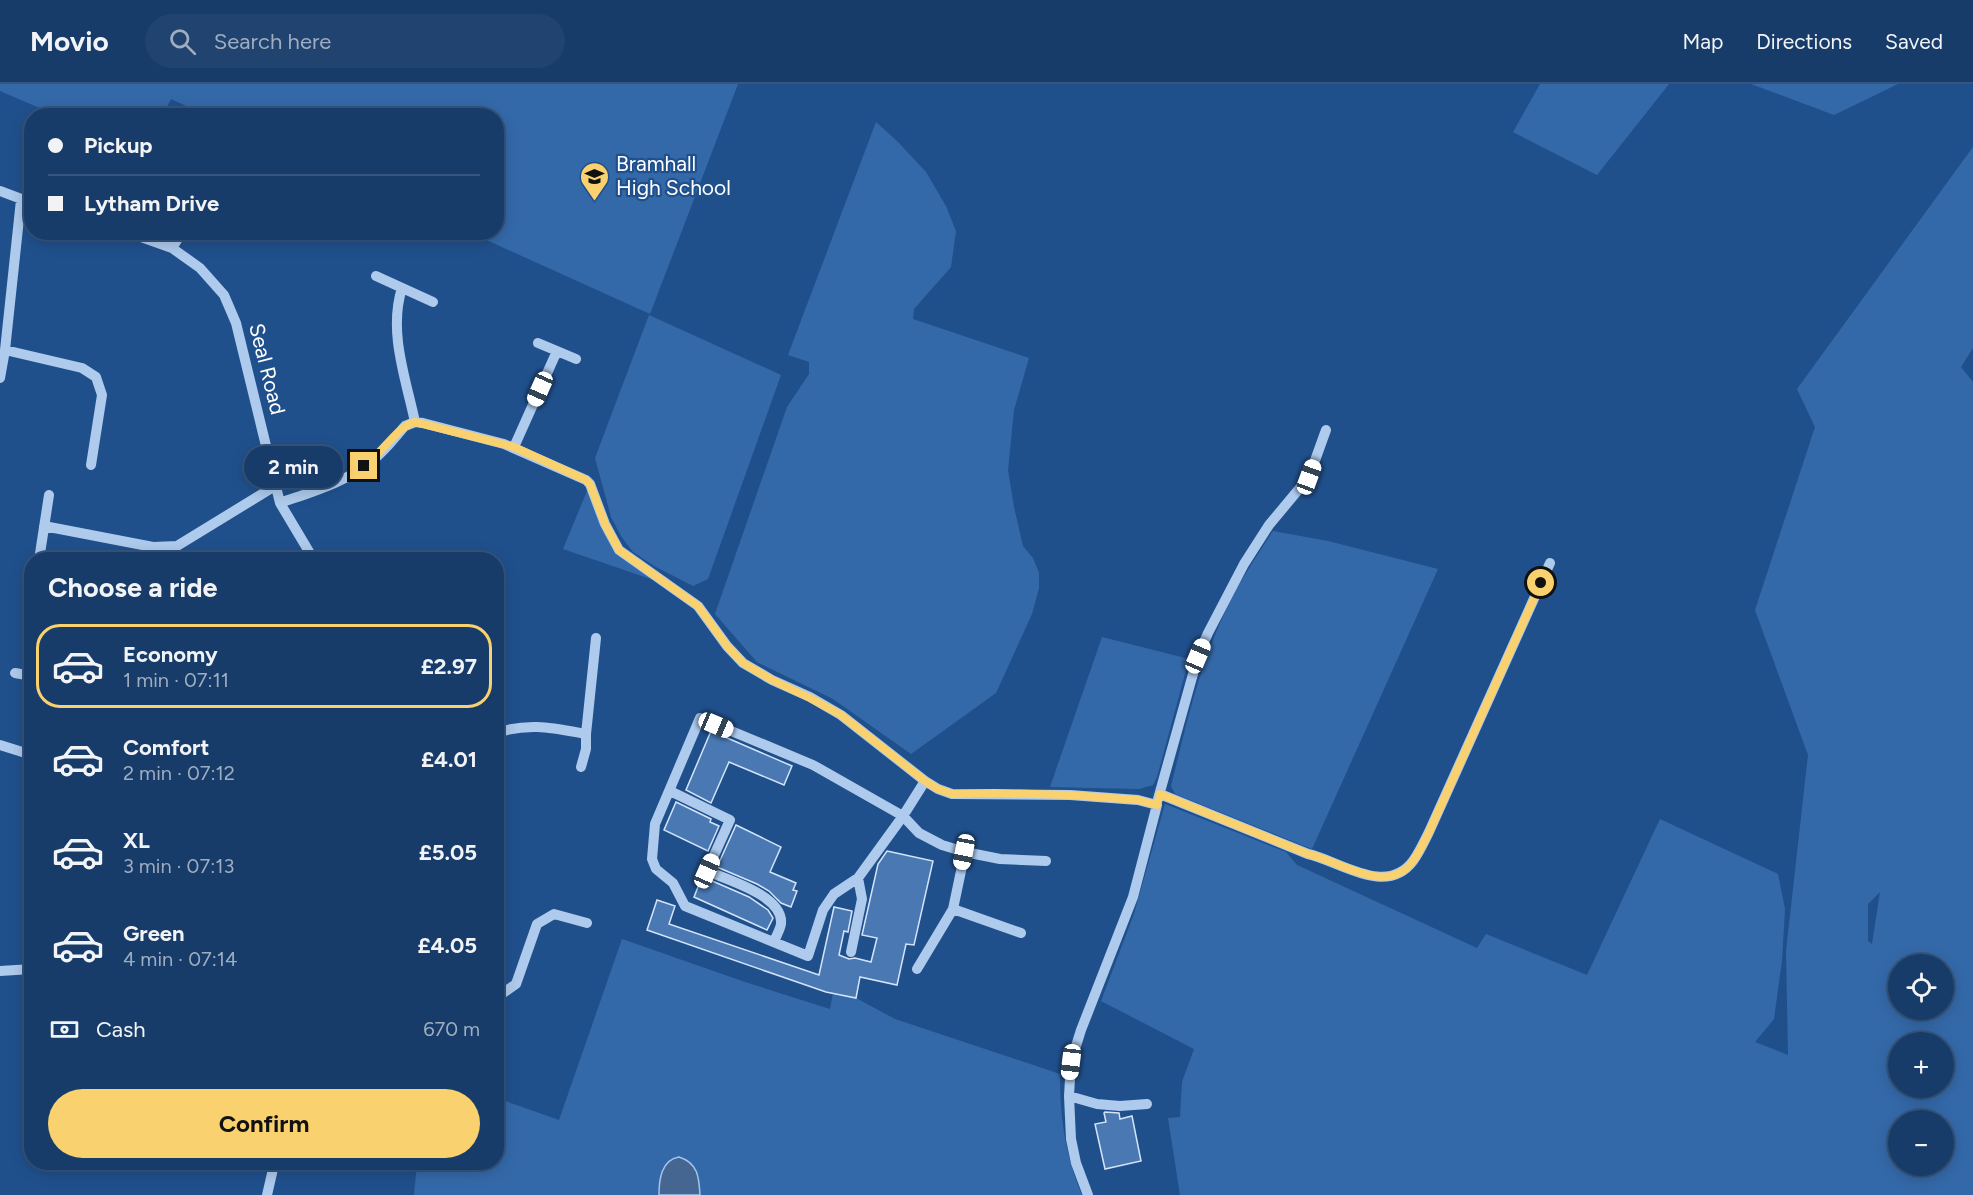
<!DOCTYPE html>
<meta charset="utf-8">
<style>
body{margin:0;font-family:Figtree,sans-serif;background:#21436f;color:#f1f3f6;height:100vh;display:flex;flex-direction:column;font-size:22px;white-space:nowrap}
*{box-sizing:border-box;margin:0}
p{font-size:20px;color:#9fadc0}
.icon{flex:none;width:33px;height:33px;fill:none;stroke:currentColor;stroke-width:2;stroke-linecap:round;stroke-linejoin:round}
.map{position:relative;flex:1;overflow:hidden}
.panel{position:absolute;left:24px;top:468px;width:480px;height:618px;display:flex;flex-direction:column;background:#183c69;border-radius:24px;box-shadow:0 3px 15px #0003,0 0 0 2px #36567d}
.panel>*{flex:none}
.banner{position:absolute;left:24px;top:24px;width:480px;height:132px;border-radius:24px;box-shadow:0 3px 15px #0003,0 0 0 2px #36567d;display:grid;align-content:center;height:132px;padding:0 24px;background:#183c69}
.fabs{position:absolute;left:1888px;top:870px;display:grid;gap:12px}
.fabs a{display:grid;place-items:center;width:66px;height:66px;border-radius:50%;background:#183c69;box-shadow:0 3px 15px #0003,0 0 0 2px #36567d;font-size:30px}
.end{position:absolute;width:27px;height:27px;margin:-14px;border:8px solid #f9d16f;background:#111;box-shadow:0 0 0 3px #111}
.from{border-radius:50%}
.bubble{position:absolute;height:42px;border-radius:21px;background:#183c69;box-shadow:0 3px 15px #0003,0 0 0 2px #36567d;font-size:20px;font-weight:700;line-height:42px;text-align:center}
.car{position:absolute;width:18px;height:36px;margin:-18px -9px;border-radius:8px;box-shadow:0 0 4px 2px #0007;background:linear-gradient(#fff 24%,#345 0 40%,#fff 0 76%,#345 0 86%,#fff 0)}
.banner b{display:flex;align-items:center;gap:21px;height:57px;font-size:22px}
.banner b+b{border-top:2px solid #36567d}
.banner i{width:15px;height:15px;background:#f1f3f6}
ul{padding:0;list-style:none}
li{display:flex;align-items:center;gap:18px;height:84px;margin:0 12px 9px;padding:0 12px;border:3px solid transparent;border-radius:24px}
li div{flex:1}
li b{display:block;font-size:22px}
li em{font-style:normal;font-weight:700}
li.current{border-color:#f9d16f}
li>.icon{width:54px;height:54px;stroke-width:1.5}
h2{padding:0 24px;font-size:27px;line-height:72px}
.pay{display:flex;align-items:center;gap:15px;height:66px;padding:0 24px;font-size:22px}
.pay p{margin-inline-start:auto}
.primary-button{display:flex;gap:12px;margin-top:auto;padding:12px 24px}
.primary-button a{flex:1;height:69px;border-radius:36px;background:#f9d16f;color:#111;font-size:24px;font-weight:700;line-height:69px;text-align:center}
header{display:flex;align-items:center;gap:36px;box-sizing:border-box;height:84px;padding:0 30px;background:#183c69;border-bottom:2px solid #36567d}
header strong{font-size:28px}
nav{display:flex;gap:33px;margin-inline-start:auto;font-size:21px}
.search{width:420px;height:54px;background:#21436f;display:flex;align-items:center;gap:15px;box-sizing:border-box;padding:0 21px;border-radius:33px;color:#9fadc0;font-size:22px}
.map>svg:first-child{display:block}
.green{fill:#3469a9;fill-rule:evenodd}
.water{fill:#446691;stroke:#a2c5ed;stroke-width:1.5}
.building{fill:#4978b3;stroke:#d3e4f9;stroke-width:1.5}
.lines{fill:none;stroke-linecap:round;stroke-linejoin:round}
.minor{stroke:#aecaec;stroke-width:10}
.route{stroke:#f9d16f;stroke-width:8}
.labels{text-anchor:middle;stroke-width:4.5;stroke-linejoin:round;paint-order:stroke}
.poi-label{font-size:21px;fill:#fff;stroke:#20508c;text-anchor:start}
.street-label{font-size:21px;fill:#fff;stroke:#20508c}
</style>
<header>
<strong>Movio</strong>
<div class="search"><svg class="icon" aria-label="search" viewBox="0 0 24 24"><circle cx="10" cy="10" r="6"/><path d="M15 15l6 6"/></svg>Search here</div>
<nav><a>Map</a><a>Directions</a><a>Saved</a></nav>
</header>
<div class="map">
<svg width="1973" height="1111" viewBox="0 0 1973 1111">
<rect width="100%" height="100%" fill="#20508c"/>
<path class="green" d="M0 0H738L650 230 471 149 496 148V32H208L171 15 163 31H56L0 7Z
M1540 0H1669L1597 91 1513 48Z
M1751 0H1898L1834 31Z
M876 38 898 58 926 88 946 122 956 147 951 183 914 225 913 235 1029 274 1014 326 1008 386 1014 423 1023 462 1033 474 1039 489V504L1032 530 996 609 911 670 833 615 757 578 715 530 787 323 809 290V278L788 271Z
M1973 63V264L1961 283 1973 298V1111H1180L1168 1034 1180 1033 1182 998 1194 965 1101 917 1134 830 1165 720 1286 768 1297 781 1477 864 1486 850 1587 891 1660 735 1778 790 1785 825 1782 876 1774 935 1755 958 1788 971 1786 867 1808 671 1755 526 1815 343 1797 305ZM1880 808 1872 860 1868 857V820ZM1899 880H1944V926H1899ZM1899 958H1944V1004H1899ZM1899 1036H1944V1082H1899Z
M649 231 781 291 708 495 693 502 656 483 633 468 621 452 611 433 595 374Z
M590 400 612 455 668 501 563 465Z
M1273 447 1328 457 1438 485 1312 765 1175 710 1171 702C1186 642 1199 582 1226 526 1239 498 1257 472 1273 447Z
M1102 553 1189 575 1157 693 1153 701 1139 705 1050 703Z
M622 855 745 898 830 925 833 909 856 914 895 935 1060 990C1060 1034 1065 1070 1082 1111H414L417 1079 496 1078 497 1014 559 1036Z"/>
<path class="water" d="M679 1073C698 1079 699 1093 700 1111H659C659 1096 661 1076 679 1073Z"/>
<path class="building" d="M711 647 792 682 784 701 729 678 711 719 686 706Z
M676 718 711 735 710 738 719 742 708 767 664 746Z
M736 741 781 763 770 788 796 799 793 806 797 807 791 823 781 819 769 807 757 800 717 783Z
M887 767 933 777 914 861 906 860 897 901 860 893 856 914 826 908 647 846 657 816 675 822 669 840 819 891 834 823 852 827 848 848 844 847 839 871 849 875 855 874 871 878 877 854 862 851 878 780Z
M710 796 749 813 768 826 773 834 767 846 694 813 700 798 708 801Z
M1105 1028 1119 1029 1120 1035 1132 1032 1141 1077 1105 1085 1095 1040 1106 1038 1104 1029Z"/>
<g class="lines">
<path class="minor" d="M0 107 32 119
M21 116 5 266 82 284 96 293 102 311 91 381
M127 148 172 164 200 184 224 211 236 239 280 419 314 476
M172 164 182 148
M376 192 433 218
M402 204C388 248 406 295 415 338
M538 259 576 275
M0 294 5 266
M514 363 557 267
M280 419C311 408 347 398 373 376 385 367 395 353 405 342L415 338 423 339 504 360 586 396 590 400 605 440 619 466 698 522 727 562 743 579 772 596 810 613 841 631 925 697 938 705 952 710 1070 711 1138 716 1157 721 1133 813 1081 946 1071 978 1069 1012 1071 1055 1076 1079 1088 1111
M44 442 153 463 177 462 275 402
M39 476 49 411
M496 521 501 523
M15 589 32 592
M496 649C530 638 553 644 586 650L596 554
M0 661 32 671
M581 683 586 665V650
M925 697 903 732 858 794 834 810 823 826 808 872 685 822 673 799 656 785 652 775 655 740 700 634 813 681 903 732 919 749 942 761 965 768 1000 775 1046 777
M670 707 730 736 707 787C728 796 784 812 781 840 780 846 776 852 774 858
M1160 710 1308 770C1340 777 1386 813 1413 777 1419 769 1424 758 1429 748L1550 479
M1158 715 1198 572 1208 549 1244 480 1269 441 1309 393 1326 346
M953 825 1021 849
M851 868 862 815 858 794
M917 885 953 825 965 768
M0 887 32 885
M496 914 516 900 537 840 554 830 587 839
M1069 1012 1097 1020 1120 1022 1147 1020
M267 1111 273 1085 271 1078"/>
</g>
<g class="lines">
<path class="route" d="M364 382C380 372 397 342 415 338L514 363 586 396 590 400 605 440 619 466 698 522 727 562 743 579 772 596 810 614 841 631 925 697 938 705 952 710 994 709 1070 711 1138 716 1157 721 1160 710 1308 770C1340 777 1387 813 1413 777 1419 769 1424 758 1429 748L1541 499"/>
</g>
<defs>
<symbol id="school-pin" viewBox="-11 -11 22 30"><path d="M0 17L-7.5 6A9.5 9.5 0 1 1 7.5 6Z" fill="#f9d16f" stroke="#20508c"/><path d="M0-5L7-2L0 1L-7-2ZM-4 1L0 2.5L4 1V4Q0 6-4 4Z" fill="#111"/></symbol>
</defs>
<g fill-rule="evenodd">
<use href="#school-pin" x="578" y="76" width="33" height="45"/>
</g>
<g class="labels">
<g class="poi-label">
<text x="616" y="87">Bramhall<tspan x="616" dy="24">High School</tspan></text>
</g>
<g class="street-label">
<text transform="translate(267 285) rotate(76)" y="7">Seal Road</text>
</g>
</g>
</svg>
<div class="fabs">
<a><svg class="icon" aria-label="locate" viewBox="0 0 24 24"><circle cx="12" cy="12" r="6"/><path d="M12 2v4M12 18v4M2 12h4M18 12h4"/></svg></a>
<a>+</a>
<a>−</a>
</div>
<i class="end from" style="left:1541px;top:499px"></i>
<i class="end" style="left:364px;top:382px"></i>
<div class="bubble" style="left:244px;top:362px;width:99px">2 min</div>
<i class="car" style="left:540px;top:305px;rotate:204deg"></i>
<i class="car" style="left:1309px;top:393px;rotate:20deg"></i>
<i class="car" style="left:1198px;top:572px;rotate:23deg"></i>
<i class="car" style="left:716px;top:641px;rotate:113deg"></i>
<i class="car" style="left:964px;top:768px;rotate:191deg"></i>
<i class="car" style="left:707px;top:787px;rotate:24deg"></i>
<i class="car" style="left:1071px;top:978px;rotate:187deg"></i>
<div class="banner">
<b><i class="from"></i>Pickup</b>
<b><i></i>Lytham Drive</b>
</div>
<section class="panel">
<h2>Choose a ride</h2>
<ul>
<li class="current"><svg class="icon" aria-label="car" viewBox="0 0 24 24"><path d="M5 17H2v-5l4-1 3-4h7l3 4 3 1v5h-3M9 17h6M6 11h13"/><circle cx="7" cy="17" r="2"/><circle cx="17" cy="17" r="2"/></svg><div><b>Economy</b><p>1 min · 07:11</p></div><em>£2.97</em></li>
<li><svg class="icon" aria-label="car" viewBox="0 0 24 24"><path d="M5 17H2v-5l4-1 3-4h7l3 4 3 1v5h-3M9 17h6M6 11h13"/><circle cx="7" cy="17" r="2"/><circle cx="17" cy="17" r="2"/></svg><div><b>Comfort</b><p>2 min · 07:12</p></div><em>£4.01</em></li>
<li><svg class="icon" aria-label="car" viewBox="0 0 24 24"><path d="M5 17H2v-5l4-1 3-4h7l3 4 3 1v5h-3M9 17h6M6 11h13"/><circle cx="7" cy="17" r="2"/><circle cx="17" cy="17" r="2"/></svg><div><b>XL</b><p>3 min · 07:13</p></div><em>£5.05</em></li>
<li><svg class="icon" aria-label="car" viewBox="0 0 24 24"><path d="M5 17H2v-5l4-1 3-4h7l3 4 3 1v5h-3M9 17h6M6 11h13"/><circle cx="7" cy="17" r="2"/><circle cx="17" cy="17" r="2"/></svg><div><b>Green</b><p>4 min · 07:14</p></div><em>£4.05</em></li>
</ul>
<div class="pay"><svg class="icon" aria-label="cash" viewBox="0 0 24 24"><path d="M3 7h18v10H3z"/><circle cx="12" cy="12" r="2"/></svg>Cash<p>670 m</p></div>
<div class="primary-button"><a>Confirm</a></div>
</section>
</div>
